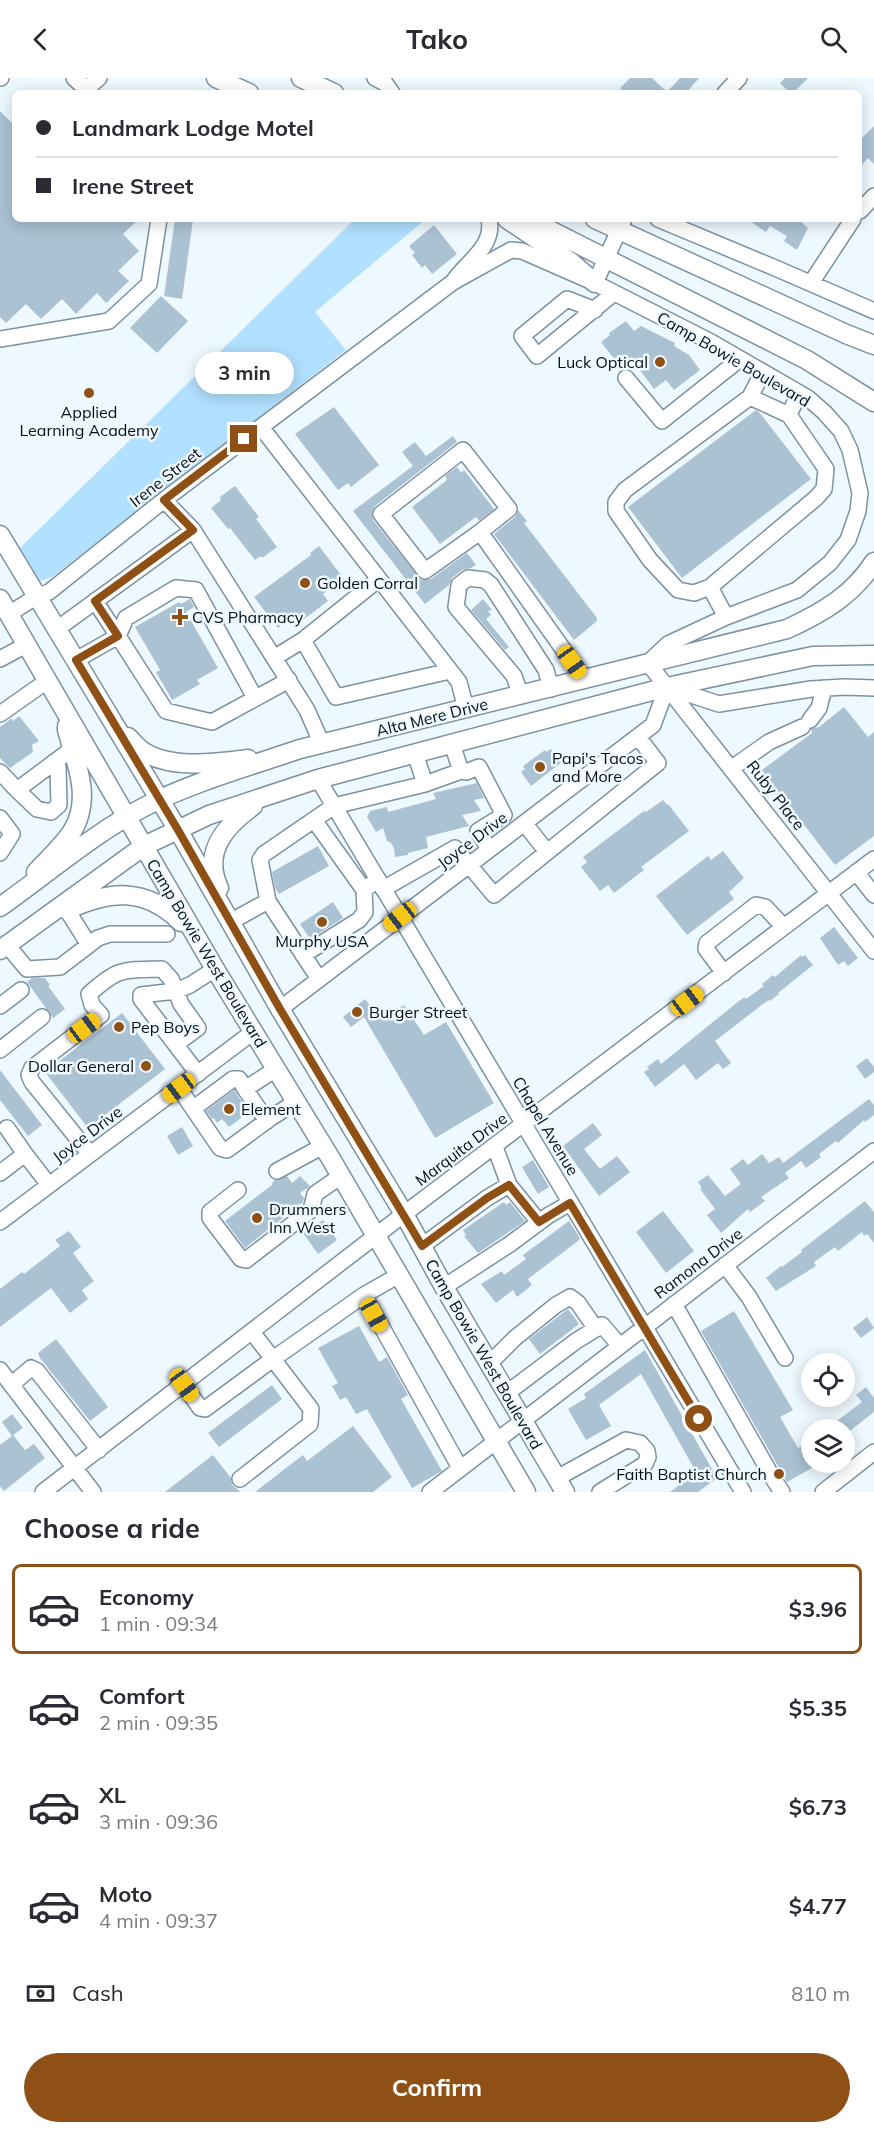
<!DOCTYPE html>
<meta charset="utf-8">
<style>
body{margin:0;font-family:Mulish,sans-serif;background:#f7f7f7;color:#2b2b33;height:100vh;display:flex;flex-direction:column;font-size:22px;white-space:nowrap}
*{box-sizing:border-box;margin:0}
p{font-size:20px;color:#7c7c81}
.icon{flex:none;width:33px;height:33px;fill:none;stroke:currentColor;stroke-width:2;stroke-linecap:round;stroke-linejoin:round}
.map{position:relative;height:1414px;overflow:hidden}
.drawer{display:flex;flex-direction:column;background:#fff;flex:1}
.drawer>*{flex:none}
.banner{position:absolute;left:12px;top:12px;width:850px;height:132px;border-radius:9px;box-shadow:0 3px 15px #0003;display:grid;align-content:center;height:132px;padding:0 24px;background:#fff}
.fabs{position:absolute;left:801px;top:1275px;display:grid;gap:12px}
.fabs a{display:grid;place-items:center;width:54px;height:54px;border-radius:50%;background:#fff;box-shadow:0 3px 15px #0003;font-size:30px}
.end{position:absolute;width:27px;height:27px;margin:-14px;border:8px solid #8f5016;background:#fff;box-shadow:0 0 0 3px #fff}
.from{border-radius:50%}
.bubble{position:absolute;height:42px;border-radius:21px;background:#fff;box-shadow:0 3px 15px #0003;font-size:20px;font-weight:700;line-height:42px;text-align:center}
.car{position:absolute;width:18px;height:36px;margin:-18px -9px;border-radius:8px;box-shadow:0 0 4px 2px #0007;background:linear-gradient(#f5c518 24%,#345 0 40%,#f5c518 0 76%,#345 0 86%,#f5c518 0)}
.banner b{display:flex;align-items:center;gap:21px;height:57px;font-size:22px}
.banner b+b{border-top:2px solid #e1e1e2}
.banner i{width:15px;height:15px;background:#2b2b33}
ul{padding:0;list-style:none}
li{display:flex;align-items:center;gap:18px;height:90px;margin:0 12px 9px;padding:0 12px;border:3px solid transparent;border-radius:9px}
li div{flex:1}
li b{display:block;font-size:22px}
li em{font-style:normal;font-weight:700}
li.active{border-color:#8f5016}
li>.icon{width:54px;height:54px;stroke-width:1.5}
h2{padding:0 24px;font-size:27px;line-height:72px}
.pay{display:flex;align-items:center;gap:15px;height:66px;padding:0 24px;font-size:22px}
.pay p{margin-inline-start:auto}
.action{display:flex;gap:12px;margin-top:auto;padding:12px 24px}
.action a{flex:1;height:69px;border-radius:36px;background:#8f5016;color:#fff;font-size:24px;font-weight:700;line-height:69px;text-align:center}
header{display:flex;justify-content:space-between;align-items:center;height:78px;padding:0 24px;background:#fff;font-size:27px;font-weight:700}
.map>svg:first-child{display:block}
.green{fill:#b2e0ff}
.building{fill:#abc2d3}
.lines{fill:none;stroke-linecap:round;stroke-linejoin:round}
.minor-casing{stroke:#7c92a1;stroke-width:18}
.major-casing{stroke:#7c92a1;stroke-width:21}
.minor{stroke:#fff;stroke-width:15}
.major{stroke:#fff;stroke-width:18}
.route{stroke:#8f5016;stroke-width:8}
.poi-dot{fill:#8f5016;stroke:#eef8ff;stroke-width:2}
.labels{text-anchor:middle;stroke-width:5;stroke-linejoin:round;paint-order:stroke}
.street-label{font-size:16px;fill:#070f14;stroke:#eef8ff}
.poi-label{font-size:16px;fill:#070f14;stroke:#eef8ff;text-anchor:start}
</style>
<header><svg class="icon" aria-label="back" viewBox="0 0 24 24"><path d="M15 5l-7 7 7 7"/></svg>Tako<svg class="icon" aria-label="search" viewBox="0 0 24 24"><circle cx="10" cy="10" r="6"/><path d="M15 15l6 6"/></svg></header>
<div class="map">
<svg width="874" height="1414" viewBox="0 0 874 1414">
<rect width="100%" height="100%" fill="#eef8ff"/>
<path class="green" d="M355 141H426L315 234 346 272 52 499 40 503 20 470Z"/>
<path class="building" d="M630 0H652L667 14 680 0H699L686 15H625L620 10Z
M785 0H808L793 15H790L780 5Z
M0 33 15 48V141H139L123 156 139 173 118 193 129 203 106 225 97 215 76 236 62 221 41 241 26 226 6 245 0 239Z
M874 48V86L868 80 860 89V62Z
M175 141 193 142 182 221 164 218Z
M747 141H798L808 150 797 172 784 163 787 158 770 148 766 154Z
M434 147 457 176 432 196 425 187 422 190 412 177 415 175 409 168Z
M161 218 188 243 157 275 130 250Z
M626 243 634 253 641 248 675 265 674 268 689 277 700 292 674 312 666 302 654 311 633 283 622 291 601 264 610 257 609 255Z
M334 329 379 387 351 409 348 405 338 412 295 356Z
M756 332 759 334 811 401 682 500 628 429Z
M453 358 457 364 375 428 372 433 373 442 421 502 431 501 467 475 476 487 471 490 462 492 452 500 449 507 425 526 353 433 413 388 402 374 415 364 426 378Z
M457 389 461 395 464 392 494 431 479 443 476 439 440 466 412 429 447 402 445 398Z
M235 408 259 439 256 441 277 469 262 480 261 478 255 482 230 450 228 451 211 430 221 422 220 419Z
M518 432 527 443 524 445 597 540V543L574 562 494 456 515 439Z
M319 468 344 501 323 516 328 523 303 542 298 535 278 550 254 519 311 477 310 475Z
M190 521 194 529 186 534 218 590 197 602 200 606 172 622 156 594 160 592 135 549 179 524 181 526Z
M483 521 492 532 488 533 491 537 486 541 509 569 505 572 471 532Z
M844 629 868 659 874 654V758L835 787 762 692 812 655 811 651 819 649Z
M19 638 39 663 32 667 33 674 10 690 0 680V649L12 640 13 643Z
M551 671 562 684 531 708 521 694 525 691 523 688 545 672 546 674Z
M477 705 484 720 474 722 481 733 462 737 469 748 426 759 428 770 408 775V777L395 779 394 770 391 765 387 763 383 750 376 754 367 739 370 733 387 729 388 734 436 721 433 715Z
M663 722 667 727 668 726 689 753 641 789 644 792 614 815 608 807 600 813 581 789 587 784 583 779 644 733 646 734Z
M318 768 329 788 279 816 275 810 272 794Z
M723 773 744 800 729 814 734 821 687 857 656 818 708 778 711 782Z
M333 824 343 840 310 861 300 846Z
M834 849 858 880 848 888 844 883 838 887 820 860Z
M801 877 802 879 805 877 813 887 778 915 779 916 770 923 769 922 763 926 715 963 731 985 723 991 718 985 696 1002 684 986 655 1009 644 994 649 991 647 989 658 981 661 986 739 923 745 919 746 921 764 908 762 906 773 897 775 899Z
M32 900H45L50 907 48 908 65 931 53 940 27 904Z
M365 921 380 941 404 927 424 957 446 944 494 1025 435 1060 364 939 351 949 343 939Z
M122 935 165 991 88 1050 45 994Z
M867 980 874 989V994L865 1001 856 988Z
M0 992 42 1047 28 1058 0 1022Z
M234 1012 249 1034 229 1049 222 1041 217 1045 214 1040 212 1041 206 1033Z
M869 1021 874 1027V1037L865 1044 864 1042 838 1065 836 1063 819 1076 821 1079 806 1090 801 1083 785 1095 789 1100 761 1119 765 1123 750 1134 748 1131 721 1155 707 1137 715 1131 700 1111 702 1110 698 1104 708 1097 725 1118 741 1106 730 1091 743 1081 748 1087 762 1076 769 1085 779 1079 783 1085Z
M593 1045 602 1057 584 1071 600 1091 617 1078 630 1094 599 1118 563 1068Z
M182 1049 193 1068 178 1077 167 1058Z
M533 1082 549 1109 538 1116 522 1089Z
M287 1098 292 1105 300 1098 310 1108 300 1115 304 1120 303 1124 245 1170 225 1143 273 1106 272 1105 275 1102Z
M865 1123 874 1134V1165L867 1156 864 1158 862 1154 838 1173 835 1169 814 1184 816 1188 776 1213 766 1200 781 1188 782 1189 802 1174 801 1172Z
M504 1124 506 1127 510 1124 525 1143 478 1175 464 1158 466 1157 463 1152Z
M663 1133 694 1173 666 1195 636 1154Z
M323 1142 337 1162 318 1176 303 1155Z
M569 1143 580 1160 578 1163 528 1201 532 1207 517 1219 513 1212 496 1225 481 1206 502 1193 504 1197 526 1181 523 1177Z
M69 1153 81 1169 73 1175 94 1203 82 1212 88 1221 70 1235 51 1210 0 1249V1211L22 1194 24 1196 60 1168 55 1162Z
M568 1231 579 1246 540 1276 529 1261Z
M734 1233 793 1332 780 1339 798 1370 812 1360V1390L787 1404 701 1253Z
M867 1239 874 1250 861 1260 853 1250Z
M359 1248 379 1284 387 1279 408 1317 401 1321 442 1393 412 1410 367 1331 356 1336 346 1319 340 1322 332 1308 338 1305 318 1270Z
M56 1261 108 1329 90 1343 40 1280 38 1275Z
M645 1272 717 1400 698 1414H670L696 1394 641 1296 599 1327 611 1348 586 1362 568 1331 586 1320 584 1316Z
M272 1307 282 1321 219 1369 208 1355Z
M866 1309 874 1320V1334L846 1356 844 1352H825L862 1324 856 1317Z
M12 1336 23 1350 13 1357 25 1372 34 1366 45 1380 4 1413 0 1408V1367L12 1358 2 1344Z
M353 1348 392 1399 373 1414H255L303 1377 307 1383Z
M213 1377 231 1400 232 1407 241 1414H165Z"/>
<g class="lines">
<defs>
<path id="minor" d="M0 0H1
M74 0 86 11 99 0
M375 0 385 5 392 15
M725 15 739 0
M860 133 874 118
M658 141 780 192 874 233
M453 204 511 172 522 173 595 205 711 264 808 320 825 335 841 353 850 372 860 415 858 433 848 462 830 485 797 512 726 539 668 566 648 585 874 873
M595 205 624 141
M811 205 853 141
M595 232 567 221 522 258 537 278 614 215
M0 261 109 243 149 206 159 141
M626 300 662 343 740 281
M750 319 789 337
M261 349 459 604 466 631
M164 422 193 452 307 632 322 666
M480 454 425 493 381 436 463 372 509 431 480 454 585 602
M379 501 303 562 336 619 450 593
M710 509 694 515 678 512 650 482 616 433V424L625 412 750 319 763 294
M95 523 118 558
M9 536 37 518 49 514 164 422 453 204C466 184 495 169 489 141
M726 539 710 509 816 420 824 411 826 391 789 337 799 315
M57 551 193 452
M118 558 126 540 176 510 196 512 255 620
M274 580 303 562
M0 581 26 567
M76 582 118 558 166 633 212 644 289 602
M667 609 719 626 811 611 844 609 874 610
M521 618 514 598 456 529 459 507 468 500 485 502 491 507 546 592 551 611
M0 636 47 603
M810 642 819 630 824 610
M452 666 461 693 466 694 479 689 504 737 478 753 489 771
M732 690 769 664 802 649
M0 694 17 712 72 671
M318 701 743 1414
M425 706 461 693
M17 712 37 731 51 734 59 727 58 689 54 684
M0 740 12 756 0 775
M314 742 364 812
M525 746 547 774
M856 794 874 817
M383 811 455 770 494 817 658 685 638 659
M268 823 319 901
M67 832 89 867
M230 844 268 823 260 782 264 776 334 728 425 706 415 675
M7 867 27 891 60 889 98 860 110 856H167
M303 877 359 842 365 834 364 812 378 801
M724 895 706 871 707 865 756 827 765 829 784 849
M0 928 21 912
M280 931 653 647 667 609
M176 966 198 950 181 926 176 913 141 917V921L198 996
M0 972 42 939
M179 1010 220 1070 227 1072 272 1039 296 1024
M194 1030 233 1001H239L245 1011
M267 1043 245 1011 276 991
M7 1050 25 1076
M495 1069 509 1107
M90 1076 32 1004 29 997 32 990 101 937 92 927 89 916C119 889 123 892 162 891L171 901 176 913 190 907 215 891
M277 1093 323 1068
M0 1095 25 1076 49 1107
M238 1112 210 1134V1140L241 1181 246 1182 311 1132 315 1116 341 1098
M0 1144 253 954
M422 1168 487 1120 509 1107 539 1144
M725 1187 749 1219 785 1280
M399 1197 364 1217 460 1390
M444 1209 510 1166 549 1137 570 1125
M674 1226 774 1402 782 1414
M252 1254 273 1281 364 1217
M489 1286 515 1260 556 1227 570 1219 578 1225 596 1251
M0 1292 93 1414
M11 1307 31 1290 37 1293 99 1372
M184 1307 200 1330 205 1331 273 1281 311 1331 310 1346 240 1401
M507 1315 576 1263 602 1247 620 1268
M557 1400 626 1362 640 1365 647 1373 648 1379 645 1386 600 1414
M43 1414 404 1136 874 781
M430 1414 874 1073
M823 1414 874 1374"/>
<path id="major" d="M216 0 249 15
M301 0 334 15
M507 141 572 185 595 205
M528 141 807 282 874 324
M595 141 846 256 874 267
M0 457 178 752 280 931 404 1136 444 1209 565 1414
M0 521 215 891 331 1081 526 1414
M128 659C132 663 137 669 141 672 169 692 217 685 248 681
M36 794C48 781 64 767 73 752 92 719 76 685 67 652V648
M219 810C202 774 225 748 253 728
M0 829C48 795 94 755 146 728 193 704 250 688 300 671L787 551C822 535 853 517 874 484
M67 832C110 812 145 809 181 844
M0 872 144 768 209 737 318 701 667 609 813 578 874 577"/>
</defs>
<use href="#minor" class="minor-casing"/>
<use href="#major" class="major-casing"/>
<use href="#minor" class="minor"/>
<use href="#major" class="major"/>
</g>
<g class="lines">
<path class="route" d="M244 361 164 422 193 452 95 523 118 558 76 582 178 752 280 931 422 1168 487 1120 509 1107 539 1144 570 1125 699 1341"/>
</g>
<g class="poi-dot">
<circle cx="660" cy="284" r="6"/>
<circle cx="89" cy="315" r="6"/>
<circle cx="305" cy="505" r="6"/>
<path d="M177 530h6v6h6v6h-6v6h-6v-6h-6v-6h6z"/>
<circle cx="540" cy="689" r="6"/>
<circle cx="322" cy="844" r="6"/>
<circle cx="357" cy="934" r="6"/>
<circle cx="119" cy="949" r="6"/>
<circle cx="146" cy="988" r="6"/>
<circle cx="229" cy="1031" r="6"/>
<circle cx="257" cy="1140" r="6"/>
<circle cx="779" cy="1396" r="6"/>
</g>
<g class="labels">
<g class="street-label">
<text transform="translate(734 281) rotate(30)" y="6">Camp Bowie Boulevard</text>
<text transform="translate(165 399) rotate(-38)" y="6">Irene Street</text>
<text transform="translate(432 639) rotate(-14)" y="6">Alta Mere Drive</text>
<text transform="translate(776 717) rotate(52)" y="6">Ruby Place</text>
<text transform="translate(472 762) rotate(-37)" y="6">Joyce Drive</text>
<text transform="translate(207 875) rotate(59)" y="6">Camp Bowie West Boulevard</text>
<text transform="translate(546 1048) rotate(59)" y="6">Chapel Avenue</text>
<text transform="translate(87 1056) rotate(-37)" y="6">Joyce Drive</text>
<text transform="translate(461 1071) rotate(-37)" y="6">Marquita Drive</text>
<text transform="translate(698 1185) rotate(-37)" y="6">Ramona Drive</text>
<text transform="translate(484 1276) rotate(60)" y="6">Camp Bowie West Boulevard</text>
</g>
<g class="poi-label">
<text x="648" y="290" text-anchor="end">Luck Optical</text>
<text x="89" y="340" text-anchor="middle">Applied<tspan x="89" dy="18">Learning Academy</tspan></text>
<text x="317" y="511">Golden Corral</text>
<text x="192" y="545">CVS Pharmacy</text>
<text x="552" y="686">Papi's Tacos<tspan x="552" dy="18">and More</tspan></text>
<text x="322" y="869" text-anchor="middle">Murphy USA</text>
<text x="369" y="940">Burger Street</text>
<text x="131" y="955">Pep Boys</text>
<text x="134" y="994" text-anchor="end">Dollar General</text>
<text x="241" y="1037">Element</text>
<text x="269" y="1137">Drummers<tspan x="269" dy="18">Inn West</tspan></text>
<text x="767" y="1402" text-anchor="end">Faith Baptist Church</text>
</g>
</g>
</svg>
<div class="fabs">
<a><svg class="icon" aria-label="locate" viewBox="0 0 24 24"><circle cx="12" cy="12" r="6"/><path d="M12 2v4M12 18v4M2 12h4M18 12h4"/></svg></a>
<a><svg class="icon" aria-label="layers" viewBox="0 0 24 24"><path d="M12 4l9 5-9 5-9-5zM3 14l9 5 9-5"/></svg></a>
</div>
<i class="end from" style="left:699px;top:1341px"></i>
<i class="end" style="left:244px;top:361px"></i>
<div class="bubble" style="left:195px;top:274px;width:99px">3 min</div>
<i class="car" style="left:572px;top:584px;rotate:145deg"></i>
<i class="car" style="left:400px;top:839px;rotate:232deg"></i>
<i class="car" style="left:687px;top:923px;rotate:53deg"></i>
<i class="car" style="left:84px;top:950px;rotate:53deg"></i>
<i class="car" style="left:179px;top:1010px;rotate:233deg"></i>
<i class="car" style="left:374px;top:1237px;rotate:151deg"></i>
<i class="car" style="left:184px;top:1307px;rotate:144deg"></i>
<div class="banner">
<b><i class="from"></i>Landmark Lodge Motel</b>
<b><i></i>Irene Street</b>
</div>
</div>
<section class="drawer">
<h2>Choose a ride</h2>
<ul>
<li class="active"><svg class="icon" aria-label="car" viewBox="0 0 24 24"><path d="M5 17H2v-5l4-1 3-4h7l3 4 3 1v5h-3M9 17h6M6 11h13"/><circle cx="7" cy="17" r="2"/><circle cx="17" cy="17" r="2"/></svg><div><b>Economy</b><p>1 min · 09:34</p></div><em>$3.96</em></li>
<li><svg class="icon" aria-label="car" viewBox="0 0 24 24"><path d="M5 17H2v-5l4-1 3-4h7l3 4 3 1v5h-3M9 17h6M6 11h13"/><circle cx="7" cy="17" r="2"/><circle cx="17" cy="17" r="2"/></svg><div><b>Comfort</b><p>2 min · 09:35</p></div><em>$5.35</em></li>
<li><svg class="icon" aria-label="car" viewBox="0 0 24 24"><path d="M5 17H2v-5l4-1 3-4h7l3 4 3 1v5h-3M9 17h6M6 11h13"/><circle cx="7" cy="17" r="2"/><circle cx="17" cy="17" r="2"/></svg><div><b>XL</b><p>3 min · 09:36</p></div><em>$6.73</em></li>
<li><svg class="icon" aria-label="car" viewBox="0 0 24 24"><path d="M5 17H2v-5l4-1 3-4h7l3 4 3 1v5h-3M9 17h6M6 11h13"/><circle cx="7" cy="17" r="2"/><circle cx="17" cy="17" r="2"/></svg><div><b>Moto</b><p>4 min · 09:37</p></div><em>$4.77</em></li>
</ul>
<div class="pay"><svg class="icon" aria-label="cash" viewBox="0 0 24 24"><path d="M3 7h18v10H3z"/><circle cx="12" cy="12" r="2"/></svg>Cash<p>810 m</p></div>
<div class="action"><a>Confirm</a></div>
</section>
